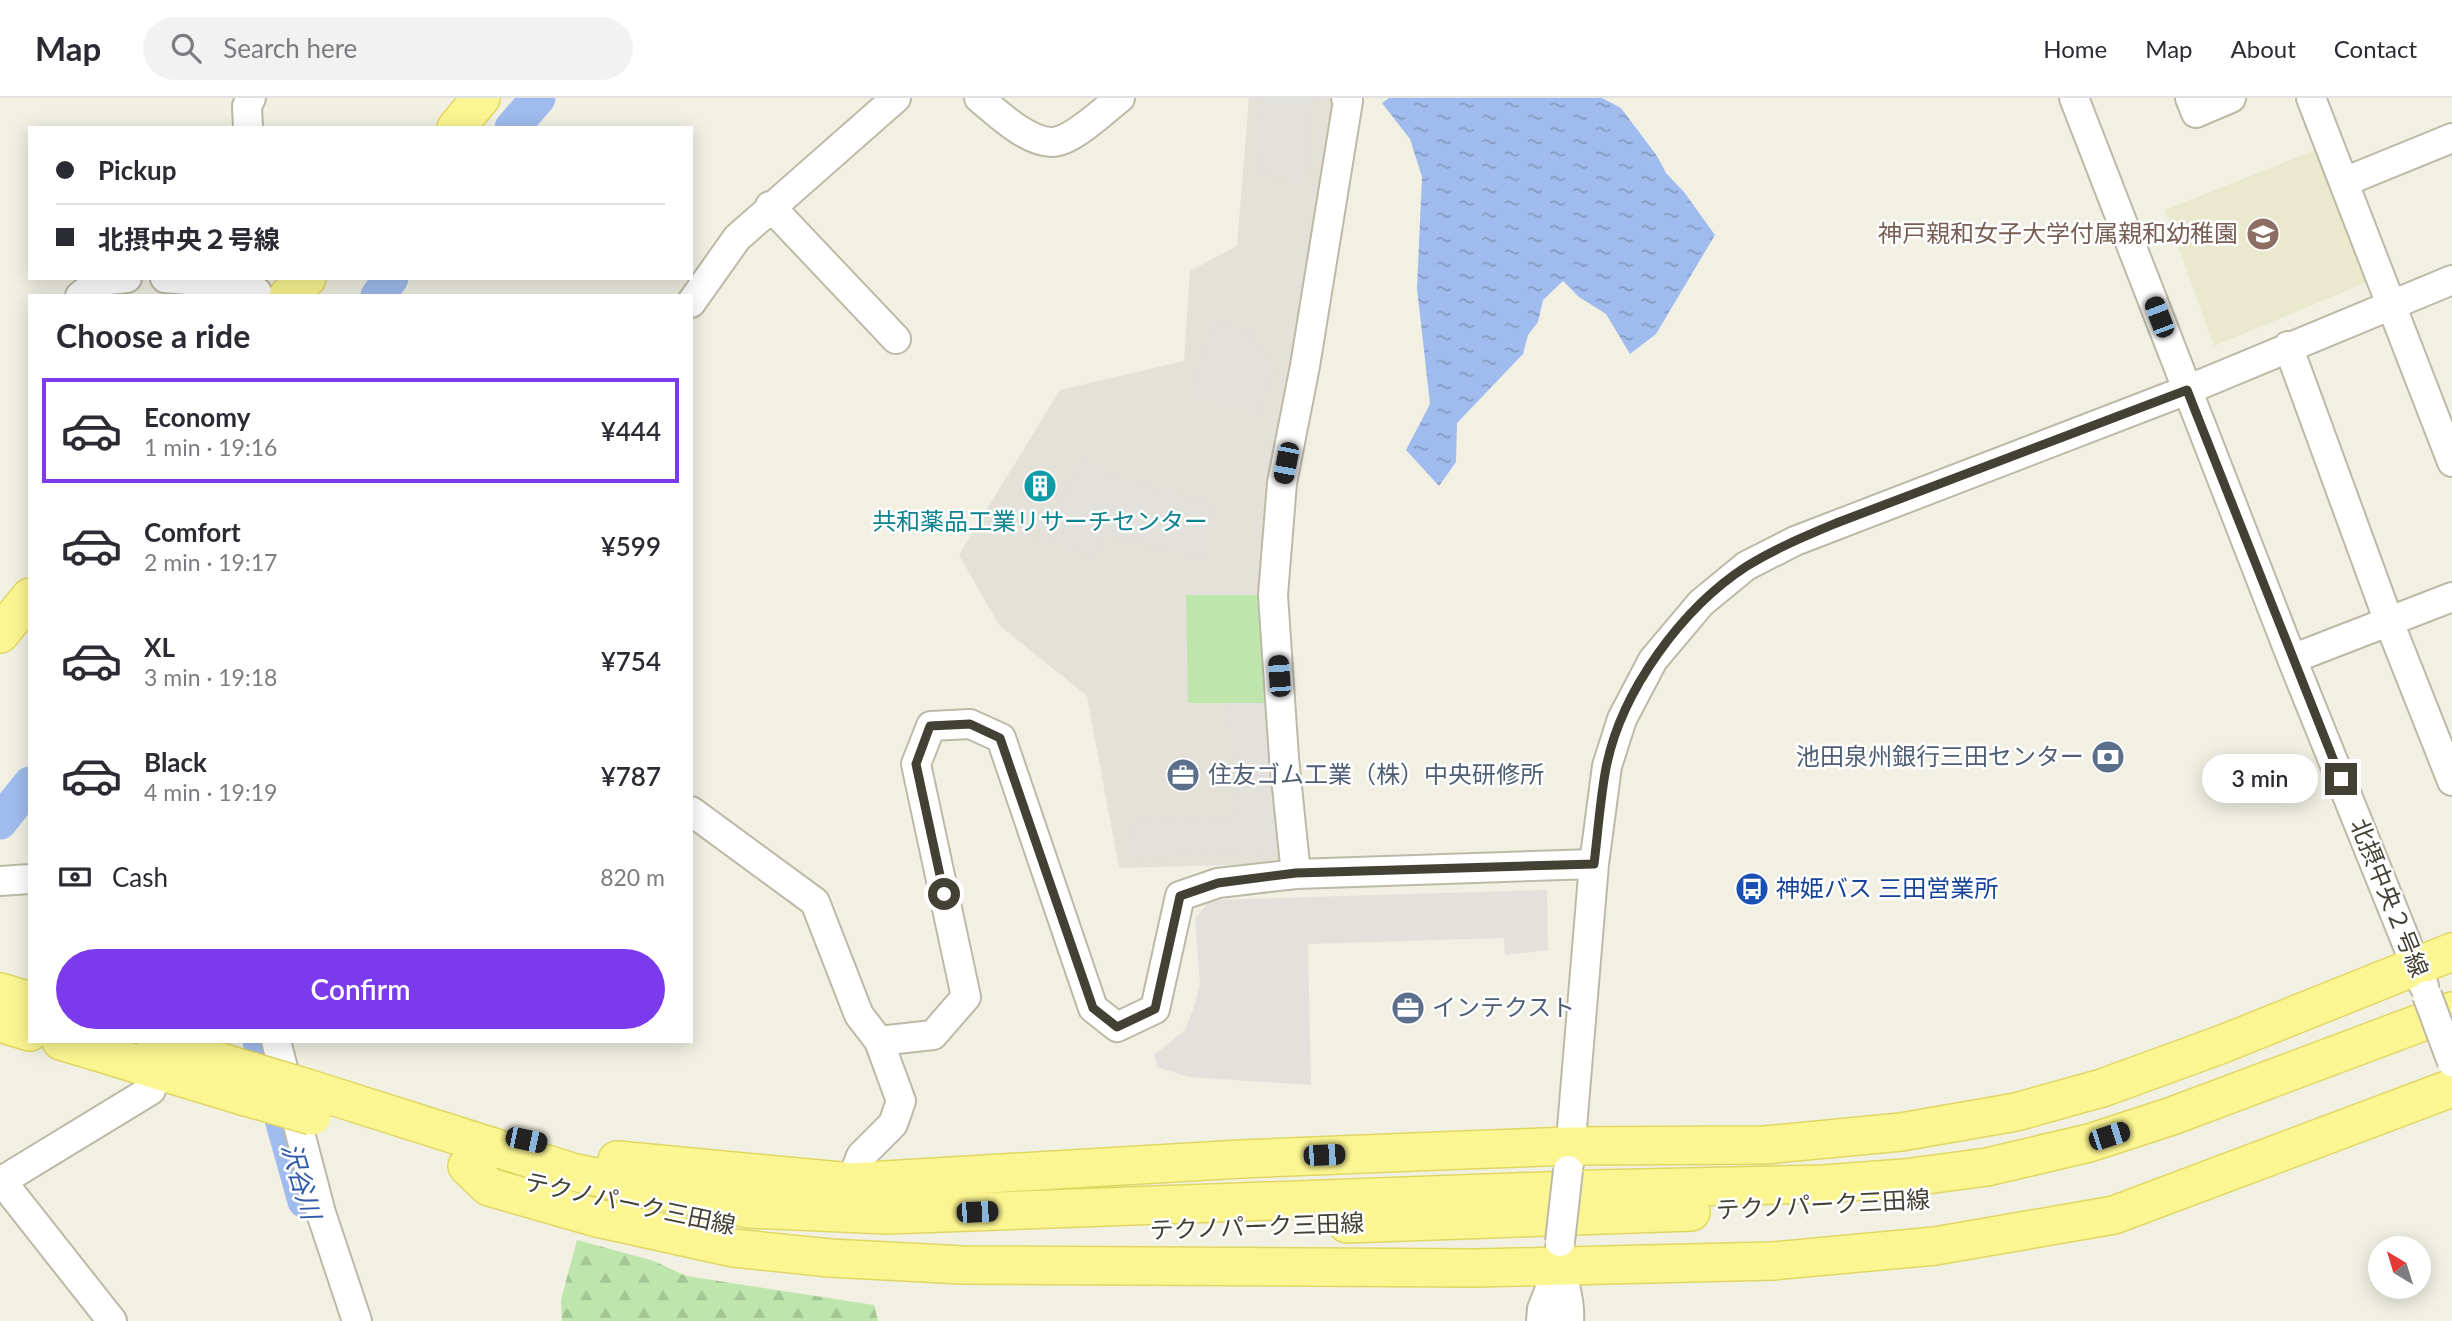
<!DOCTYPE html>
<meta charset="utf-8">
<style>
body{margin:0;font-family:Lato,"Noto Sans JP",sans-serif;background:#f2f2f3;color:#2b2b33;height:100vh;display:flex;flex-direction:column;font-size:26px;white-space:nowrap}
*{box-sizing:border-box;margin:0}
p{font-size:23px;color:#7c7c81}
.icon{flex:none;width:38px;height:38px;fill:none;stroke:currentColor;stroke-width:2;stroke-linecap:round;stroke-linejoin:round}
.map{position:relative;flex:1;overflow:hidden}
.panel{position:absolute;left:28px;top:196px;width:665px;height:749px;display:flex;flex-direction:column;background:#fff;border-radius:0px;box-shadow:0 4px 18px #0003}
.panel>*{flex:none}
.guide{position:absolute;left:28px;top:28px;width:665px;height:154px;border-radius:0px;box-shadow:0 4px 18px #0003;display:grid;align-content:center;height:154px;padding:0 28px;background:#fff}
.needle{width:46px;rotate:322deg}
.fabs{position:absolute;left:2368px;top:1138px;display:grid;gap:14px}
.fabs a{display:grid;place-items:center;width:63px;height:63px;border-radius:50%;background:#fff;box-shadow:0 4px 18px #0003;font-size:35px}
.end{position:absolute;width:32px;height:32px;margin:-16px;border:9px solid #434034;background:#fff;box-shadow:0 0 0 4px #fff}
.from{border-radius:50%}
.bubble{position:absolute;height:49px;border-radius:24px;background:#fff;box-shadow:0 4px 18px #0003;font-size:23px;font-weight:600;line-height:49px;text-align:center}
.car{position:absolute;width:21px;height:42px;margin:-21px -10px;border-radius:9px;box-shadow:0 0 5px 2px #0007;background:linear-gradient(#222 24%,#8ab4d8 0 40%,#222 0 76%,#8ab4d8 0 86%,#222 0)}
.guide b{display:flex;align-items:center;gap:24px;height:66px;font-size:26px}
.guide b+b{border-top:2px solid #e1e1e2}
.guide i{width:18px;height:18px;background:#2b2b33}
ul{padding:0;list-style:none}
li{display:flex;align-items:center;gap:21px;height:105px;margin:0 14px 10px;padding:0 14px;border:4px solid transparent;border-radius:0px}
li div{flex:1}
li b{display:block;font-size:26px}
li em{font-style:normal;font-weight:600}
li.current{border-color:#7c3aed}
li>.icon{width:63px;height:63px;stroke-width:1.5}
h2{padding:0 28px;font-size:32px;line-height:84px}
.pay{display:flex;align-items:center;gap:18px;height:77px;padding:0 28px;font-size:26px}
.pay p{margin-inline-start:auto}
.primary-button{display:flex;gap:14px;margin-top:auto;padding:14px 28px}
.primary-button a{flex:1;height:80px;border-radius:42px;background:#7c3aed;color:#fff;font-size:28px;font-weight:600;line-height:80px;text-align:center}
header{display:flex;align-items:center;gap:42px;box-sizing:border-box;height:98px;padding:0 35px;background:#fff;border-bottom:2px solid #e1e1e2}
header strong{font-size:33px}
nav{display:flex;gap:38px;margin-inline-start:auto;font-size:24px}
.search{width:490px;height:63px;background:#f2f2f3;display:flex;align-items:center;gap:18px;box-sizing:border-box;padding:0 24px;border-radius:38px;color:#7c7c81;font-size:26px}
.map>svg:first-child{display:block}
.industrial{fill:#e3e1d8}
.education{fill:#eae9cd}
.green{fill:#bee5ac}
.forest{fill:url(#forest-firs)}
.parking{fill:#e2e1dc}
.water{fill:url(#water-ripples)}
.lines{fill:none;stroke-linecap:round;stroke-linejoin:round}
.river{stroke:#a0bcee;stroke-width:35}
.minor-casing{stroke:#bcbaa6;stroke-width:32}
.major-casing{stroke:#e0d762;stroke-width:40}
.minor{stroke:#fff;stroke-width:28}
.major{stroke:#fcf692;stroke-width:37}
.minor-bridge-casing{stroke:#bcbaa6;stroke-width:32;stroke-linecap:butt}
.major-bridge-casing{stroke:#e0d762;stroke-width:40;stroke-linecap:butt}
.minor-bridge{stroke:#fff;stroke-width:28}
.major-bridge{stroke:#fcf692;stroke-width:37}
.route{stroke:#434034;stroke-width:9}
.labels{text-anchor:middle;stroke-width:5;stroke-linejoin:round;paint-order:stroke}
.education-label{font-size:24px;fill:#785e54;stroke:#fff;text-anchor:end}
.culture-label{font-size:24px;fill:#0d838f;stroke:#fff}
.service-label{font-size:24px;fill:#4e5e75;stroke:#fff;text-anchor:start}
.transit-label{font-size:24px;fill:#164399;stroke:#fff;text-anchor:start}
.street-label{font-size:24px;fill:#434034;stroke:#fff}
.water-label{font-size:26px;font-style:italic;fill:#305bab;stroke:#fff}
</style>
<header>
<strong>Map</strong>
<div class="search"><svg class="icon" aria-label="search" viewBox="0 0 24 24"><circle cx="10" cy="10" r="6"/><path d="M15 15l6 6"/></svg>Search here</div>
<nav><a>Home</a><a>Map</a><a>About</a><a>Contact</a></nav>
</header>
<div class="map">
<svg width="2452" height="1223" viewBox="0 0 2452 1223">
<defs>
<pattern id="forest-firs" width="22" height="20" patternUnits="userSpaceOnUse" patternTransform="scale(1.75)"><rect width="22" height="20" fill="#bee5ac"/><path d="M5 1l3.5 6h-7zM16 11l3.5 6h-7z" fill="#a4c695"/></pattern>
<pattern id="water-ripples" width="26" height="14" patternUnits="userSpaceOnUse" patternTransform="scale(1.75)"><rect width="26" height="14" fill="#a0bcee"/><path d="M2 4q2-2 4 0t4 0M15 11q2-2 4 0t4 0" fill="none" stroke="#849ac2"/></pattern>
</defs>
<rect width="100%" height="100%" fill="#f1f0e3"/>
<path class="industrial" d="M1249 0H1346L1282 385 1295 765 1119 770 1087 598 999 527 959 457 1060 292 1184 263 1190 173 1237 148Z"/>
<path class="education" d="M2318 51 2370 183 2214 248 2165 112Z"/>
<path class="green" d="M1186 497H1273L1281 605H1188Z"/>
<path class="forest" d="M577 1142 654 1163 686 1178 874 1207 878 1223H562L561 1202Z"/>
<path class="parking" d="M1263 0H1313L1304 81 1256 76Z
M1213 224 1250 233 1273 275 1258 314 1192 296Z
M1082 361 1105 370 1107 377 1214 407 1203 460 1108 436 1093 458 1038 439Z
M1229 605H1281L1293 754 1133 759 1134 725 1238 721Z
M1547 792 1548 852 1505 857 1504 840 1308 846 1311 987 1189 979 1157 969 1154 957 1185 932 1195 906 1200 885 1195 821 1210 802Z"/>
<path class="water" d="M1389 0H1602L1621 10 1657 58 1666 75 1684 94 1715 137 1656 236 1630 256 1606 216 1579 199 1563 183 1543 202 1538 224 1528 237 1523 256 1457 325 1456 364 1439 388 1406 352 1430 306 1417 190 1422 79 1410 41 1382 5Z"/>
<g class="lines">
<path class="river" d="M512 30 538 0
M378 198 391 180
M0 724 30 686
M260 943 305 1103"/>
<defs>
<path id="minor" d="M979 0C997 15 1027 44 1052 44 1072 44 1104 12 1120 0
M2074 0 2292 561 2424 888
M2190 0 2196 15 2231 0
M2311 0 2452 364
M248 30 247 8 251 0
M2344 84 2452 40
M770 108 896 241
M165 180 211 184 257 194
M80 198 99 183 127 180
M691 205 737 140 896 0
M2288 248 2389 524 2452 683
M2292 561 2452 499
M691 713 815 804 859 917 879 943 933 937 966 899 916 666 931 628 970 626 1001 640 1093 910 1117 929 1155 911 1180 798 1218 785 1296 776 1594 766
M1296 776 1284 660 1273 497 1282 385 1305 268 1348 3 1346 0
M0 783 30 781
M276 943 321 1115 357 1223
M1569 1066 1594 766 1607 668 1622 621 1653 562 1701 505 1746 468 1795 443 2187 292 2452 182
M0 1081 112 1223
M0 1084 151 992
M851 1084 861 1058 893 1026 901 1003 879 943
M1560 1150C1559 1176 1571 1198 1569 1223
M1541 1223 1542 1211 1559 1168"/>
<path id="major" d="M456 30 481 0
M288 198 307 180
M0 536 30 499
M0 894 30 903
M0 925 30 934
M61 943 246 999
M156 943 240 970
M307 990 572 1074 748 1111 887 1117 1596 1091 1824 1086 1904 1080 1987 1069 2089 1045 2172 1018 2452 913
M617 1062 851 1084 1241 1061 1464 1052 1570 1048 1765 1047 1901 1034 2016 1014 2102 990 2220 947 2452 854
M467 1068 489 1089 597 1120 733 1150 830 1160 963 1167 1477 1170 1773 1163 1935 1148 2114 1117 2452 990
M1347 1126 1691 1114"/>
</defs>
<use href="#minor" class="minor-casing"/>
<use href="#major" class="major-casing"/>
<use href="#minor" class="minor"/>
<use href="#major" class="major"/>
<defs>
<path id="minor-bridge" d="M2427 897 2452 964
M1560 1144 1568 1072"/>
<path id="major-bridge" d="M240 970 307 990
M246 999 312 1018"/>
</defs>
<use href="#minor-bridge" class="minor-bridge-casing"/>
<use href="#major-bridge" class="major-bridge-casing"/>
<use href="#minor-bridge" class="minor-bridge"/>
<use href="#major-bridge" class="major-bridge"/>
</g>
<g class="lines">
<path class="route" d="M944 796 916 666 930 628 970 626 1000 640 1093 910 1117 929 1155 911 1180 798 1218 785 1296 775 1594 766C1598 734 1600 702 1606 670 1621 593 1682 510 1747 468 1776 450 1808 437 1839 424L2187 292 2341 681"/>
</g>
<defs>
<symbol id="school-disc" viewBox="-11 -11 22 22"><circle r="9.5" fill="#8d6e63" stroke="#fff"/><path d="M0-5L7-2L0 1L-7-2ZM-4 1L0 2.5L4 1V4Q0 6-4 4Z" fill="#fff"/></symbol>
<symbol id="building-disc" viewBox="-11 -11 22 22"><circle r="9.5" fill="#0f9aa8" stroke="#fff"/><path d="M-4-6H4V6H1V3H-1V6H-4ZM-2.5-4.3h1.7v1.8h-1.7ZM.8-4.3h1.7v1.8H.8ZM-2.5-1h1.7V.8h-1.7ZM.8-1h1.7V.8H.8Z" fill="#fff"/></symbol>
<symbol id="bank-disc" viewBox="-11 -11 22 22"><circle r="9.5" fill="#5c6f8a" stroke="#fff"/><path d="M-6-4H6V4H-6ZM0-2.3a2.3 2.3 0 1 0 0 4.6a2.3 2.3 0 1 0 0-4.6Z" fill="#fff"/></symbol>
<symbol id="office-disc" viewBox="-11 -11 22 22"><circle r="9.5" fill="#5c6f8a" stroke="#fff"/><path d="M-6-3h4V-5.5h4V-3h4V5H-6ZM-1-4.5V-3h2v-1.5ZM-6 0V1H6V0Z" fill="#fff"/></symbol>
<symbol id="bus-disc" viewBox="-11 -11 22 22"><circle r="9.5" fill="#1a4fb4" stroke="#fff"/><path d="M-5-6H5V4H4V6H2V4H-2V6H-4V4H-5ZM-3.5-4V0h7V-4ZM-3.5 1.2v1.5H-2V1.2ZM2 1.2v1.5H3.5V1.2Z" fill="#fff"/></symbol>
</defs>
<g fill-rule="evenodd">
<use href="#school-disc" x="2244" y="117" width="38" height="38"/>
<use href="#building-disc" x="1021" y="369" width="38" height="38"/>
<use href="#bank-disc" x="2089" y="640" width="38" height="38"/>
<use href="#office-disc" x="1164" y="658" width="38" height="38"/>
<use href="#bus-disc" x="1733" y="772" width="38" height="38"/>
<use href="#office-disc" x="1389" y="891" width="38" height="38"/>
</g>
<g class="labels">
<g class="education-label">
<text x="2238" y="144">神戸親和女子大学付属親和幼稚園</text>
</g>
<g class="culture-label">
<text x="1040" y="432">共和薬品工業リサーチセンター</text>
</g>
<g class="service-label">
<text x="2084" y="667" text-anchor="end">池田泉州銀行三田センター</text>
<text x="1208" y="685">住友ゴム工業（株）中央研修所</text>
<text x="1432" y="918">インテクスト</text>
</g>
<g class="transit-label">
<text x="1776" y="799">神姫バス 三田営業所</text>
</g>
<g class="street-label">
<text transform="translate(2389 800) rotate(68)" y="8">北摂中央２号線</text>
<text transform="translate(630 1106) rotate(12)" y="8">テクノパーク三田線</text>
<text transform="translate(1823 1107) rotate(-3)" y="8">テクノパーク三田線</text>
<text transform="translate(1257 1129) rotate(-2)" y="8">テクノパーク三田線</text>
</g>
<g class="water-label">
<text transform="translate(301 1083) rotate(74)" y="9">沢谷川</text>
</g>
</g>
</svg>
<div class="fabs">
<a><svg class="needle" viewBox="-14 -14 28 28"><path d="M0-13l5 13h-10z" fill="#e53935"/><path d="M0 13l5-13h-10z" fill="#7c7c81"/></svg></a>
</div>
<i class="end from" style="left:944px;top:796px"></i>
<i class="end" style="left:2341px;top:681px"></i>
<div class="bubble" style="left:2202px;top:656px;width:116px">3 min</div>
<i class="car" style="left:2159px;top:219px;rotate:339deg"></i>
<i class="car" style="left:1286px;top:365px;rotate:191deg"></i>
<i class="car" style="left:1279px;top:578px;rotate:356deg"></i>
<i class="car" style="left:2109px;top:1038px;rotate:72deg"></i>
<i class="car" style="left:526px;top:1042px;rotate:102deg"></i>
<i class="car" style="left:1324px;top:1057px;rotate:88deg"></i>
<i class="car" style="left:977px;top:1114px;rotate:88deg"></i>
<div class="guide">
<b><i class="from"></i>Pickup</b>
<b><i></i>北摂中央２号線</b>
</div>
<section class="panel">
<h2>Choose a ride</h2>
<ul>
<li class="current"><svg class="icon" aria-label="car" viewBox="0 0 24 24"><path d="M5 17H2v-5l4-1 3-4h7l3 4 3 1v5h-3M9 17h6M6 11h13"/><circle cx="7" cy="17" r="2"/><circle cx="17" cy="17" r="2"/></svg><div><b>Economy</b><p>1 min · 19:16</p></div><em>¥444</em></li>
<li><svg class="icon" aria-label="car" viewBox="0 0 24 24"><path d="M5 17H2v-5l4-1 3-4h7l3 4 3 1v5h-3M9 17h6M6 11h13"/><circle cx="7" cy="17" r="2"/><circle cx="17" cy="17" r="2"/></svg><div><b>Comfort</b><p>2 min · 19:17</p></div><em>¥599</em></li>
<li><svg class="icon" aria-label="car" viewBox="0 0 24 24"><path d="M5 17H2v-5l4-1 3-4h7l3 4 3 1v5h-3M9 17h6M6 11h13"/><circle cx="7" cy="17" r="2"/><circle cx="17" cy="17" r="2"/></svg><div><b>XL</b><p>3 min · 19:18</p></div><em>¥754</em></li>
<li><svg class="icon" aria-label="car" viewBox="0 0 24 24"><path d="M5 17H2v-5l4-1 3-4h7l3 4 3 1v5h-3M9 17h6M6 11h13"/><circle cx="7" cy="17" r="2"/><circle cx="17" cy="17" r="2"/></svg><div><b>Black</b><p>4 min · 19:19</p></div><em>¥787</em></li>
</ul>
<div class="pay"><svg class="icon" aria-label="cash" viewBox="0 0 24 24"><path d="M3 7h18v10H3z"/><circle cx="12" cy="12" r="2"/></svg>Cash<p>820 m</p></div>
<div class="primary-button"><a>Confirm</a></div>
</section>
</div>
